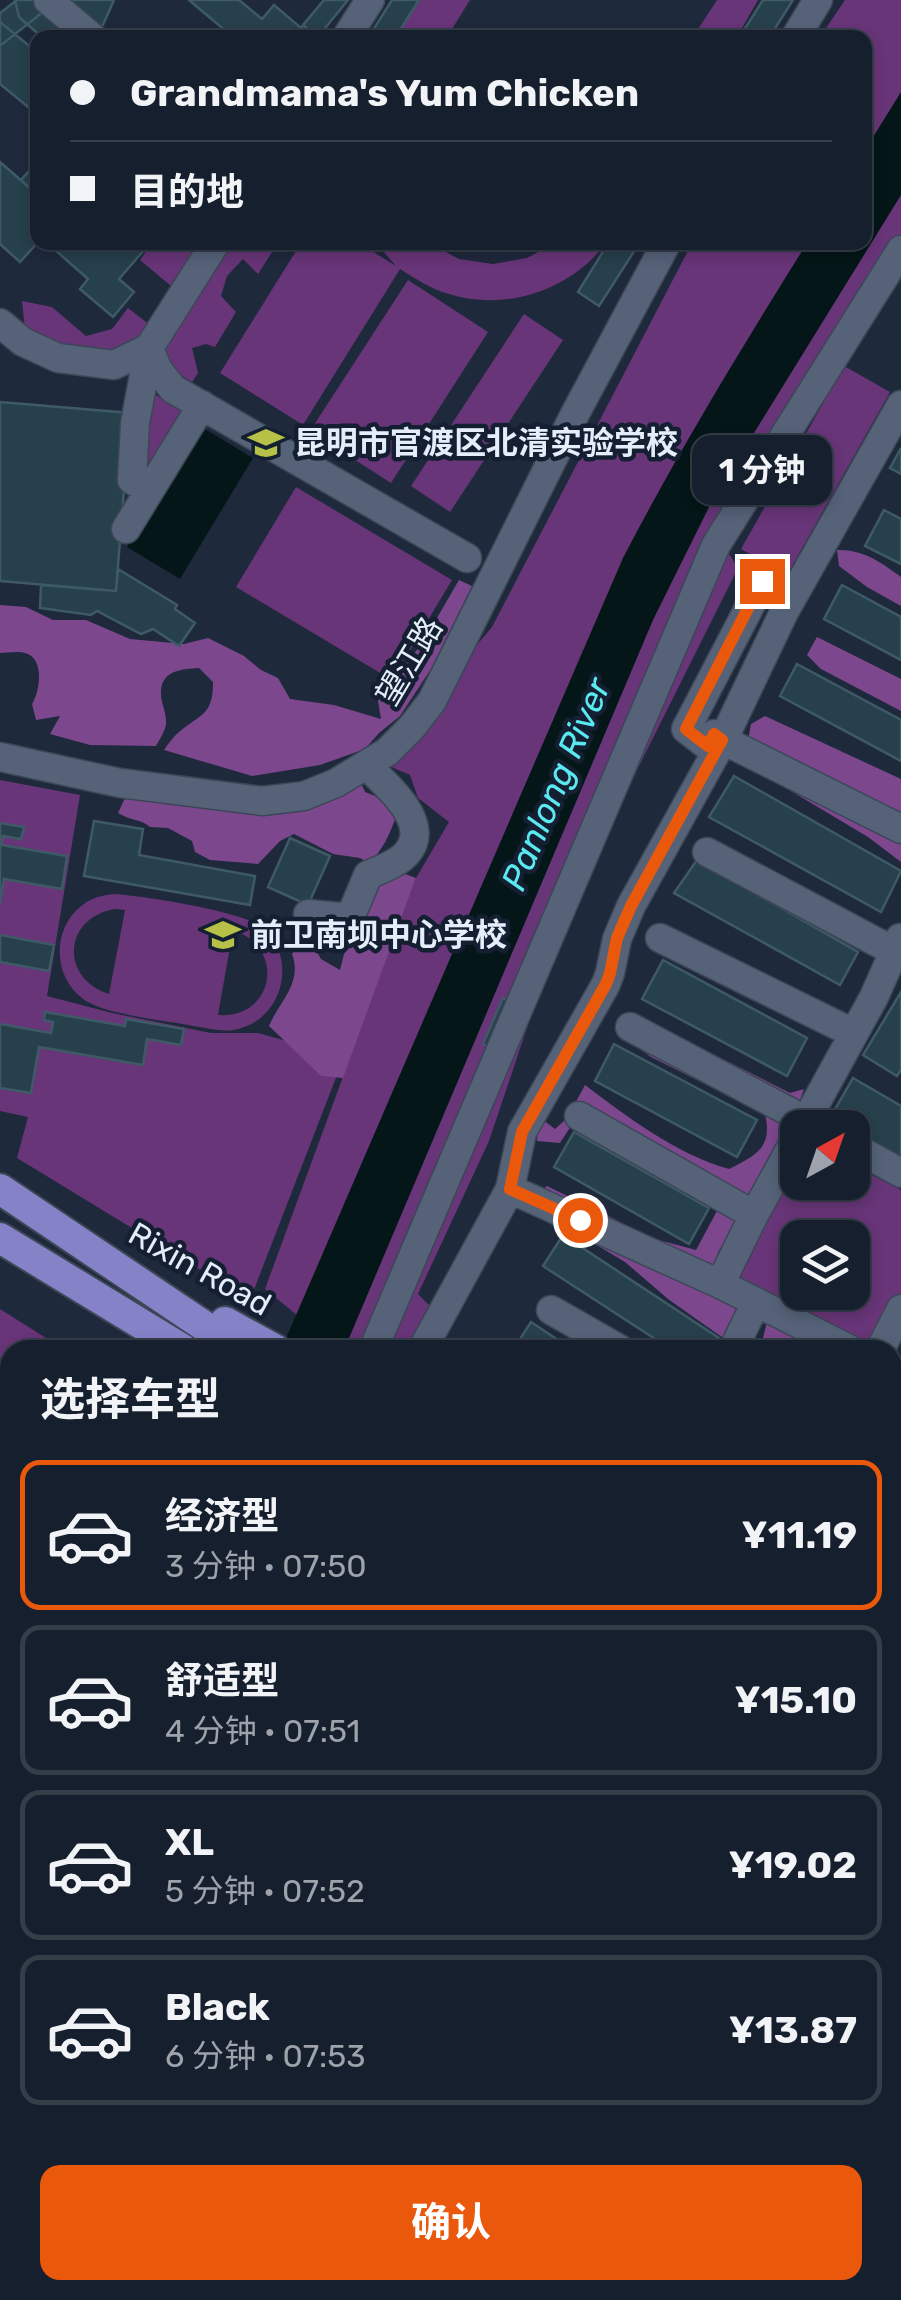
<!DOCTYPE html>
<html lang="zh">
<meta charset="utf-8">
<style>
body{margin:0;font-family:Rubik,"Noto Sans SC",sans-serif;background:#232c39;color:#f1f3f6;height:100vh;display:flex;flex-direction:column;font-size:38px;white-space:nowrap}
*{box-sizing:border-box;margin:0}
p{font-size:32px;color:#9ea2aa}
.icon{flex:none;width:55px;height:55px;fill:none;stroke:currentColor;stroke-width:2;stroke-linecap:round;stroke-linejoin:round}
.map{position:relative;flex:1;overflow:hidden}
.panel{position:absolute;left:0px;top:1340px;width:902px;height:960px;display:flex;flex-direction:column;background:#161f2d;border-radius:30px 30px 0 0;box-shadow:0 5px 15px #0003,0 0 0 2px #353d49}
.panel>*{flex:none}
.hud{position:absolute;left:30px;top:30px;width:842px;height:220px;border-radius:20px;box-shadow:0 5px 15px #0003,0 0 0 2px #353d49;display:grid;align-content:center;height:220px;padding:0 40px;background:#161f2d}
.needle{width:65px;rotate:40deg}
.tools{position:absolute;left:780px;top:1110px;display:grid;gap:20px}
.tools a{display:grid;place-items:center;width:90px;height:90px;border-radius:20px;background:#161f2d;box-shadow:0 5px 15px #0003,0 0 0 2px #353d49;font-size:50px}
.end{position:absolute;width:45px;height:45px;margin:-22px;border:12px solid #ea580c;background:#fff;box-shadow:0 0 0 5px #fff}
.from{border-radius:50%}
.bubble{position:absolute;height:70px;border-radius:20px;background:#161f2d;box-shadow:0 5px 15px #0003,0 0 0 2px #353d49;font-size:32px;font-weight:700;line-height:70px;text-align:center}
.hud b{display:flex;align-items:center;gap:35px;height:95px;font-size:38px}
.hud b+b{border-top:2px solid #353d49}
.hud i{width:25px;height:25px;background:#f1f3f6}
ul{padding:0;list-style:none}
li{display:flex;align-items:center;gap:30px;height:150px;margin:0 20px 15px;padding:0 20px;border:5px solid #353d49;border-radius:20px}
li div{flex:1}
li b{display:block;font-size:38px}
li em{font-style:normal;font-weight:700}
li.on{border-color:#ea580c}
li>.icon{width:90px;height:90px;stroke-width:1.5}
h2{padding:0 40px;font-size:45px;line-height:120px}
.primary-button{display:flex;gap:20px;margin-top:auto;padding:20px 40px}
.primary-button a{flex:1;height:115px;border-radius:20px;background:#ea580c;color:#fff;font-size:40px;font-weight:700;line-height:115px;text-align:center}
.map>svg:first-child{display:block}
.green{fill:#683578;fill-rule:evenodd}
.forest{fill:#7c478d}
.water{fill:#041617}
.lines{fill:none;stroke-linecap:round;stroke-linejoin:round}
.river{stroke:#041617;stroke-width:35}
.building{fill:#26404c;stroke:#3f5a67;stroke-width:2.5}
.minor-casing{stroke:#3c4756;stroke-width:31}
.major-casing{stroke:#3c4756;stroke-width:34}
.minor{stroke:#556278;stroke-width:28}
.major{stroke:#8582c8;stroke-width:30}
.route{stroke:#ea580c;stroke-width:12}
.labels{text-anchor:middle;stroke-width:9;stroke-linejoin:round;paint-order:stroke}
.poi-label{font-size:32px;font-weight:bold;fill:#e5edfa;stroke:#142032;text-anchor:start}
.street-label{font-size:32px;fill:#e5edfa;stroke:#142032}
.water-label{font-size:35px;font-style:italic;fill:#5ae9f1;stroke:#142032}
</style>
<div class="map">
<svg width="901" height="2300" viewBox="0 0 901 2300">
<rect width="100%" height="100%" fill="#1e293c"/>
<path class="green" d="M420 0H470L447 37H396Z
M717 0H758L737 37H693Z
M845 0H901V270L761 490 729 554 738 568 637 770 535 1004 489 1141 418 1294 433 1309 407 1350H340L265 1289 416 878 449 822 418 798 410 775 389 766 454 672 492 627 692 243 865 242V38L820 37Z
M152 243H201L171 286 140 260Z
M228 243H278L258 274 243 259 227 276 221 296 236 312 215 347 206 344 192 348 198 373 192 382 163 365 160 346Z
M301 243H359L396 266 376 243H429L459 259 493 264 527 258 555 243H606C571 290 506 312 449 294 431 289 416 279 400 269L303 425 220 373Z
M408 280 488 332 391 483 310 431Z
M22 301 52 307 86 336 112 329 128 308 150 325 131 351 106 355 48 348 25 330Z
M524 314 563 340 450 512 411 486Z
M844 366 890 392 787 575 741 549Z
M146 389 190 415 152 474 138 466Z
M296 487 452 580 392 680 236 587Z
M0 780 80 795 47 996 112 1013 211 1033H258L344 1057 250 1300 17 1158 28 1117 0 1111Z
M115 894C144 896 241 911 262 927 298 957 284 1018 238 1029 223 1033 208 1028 193 1026 165 1020 105 1015 83 999 53 977 52 930 80 907 90 898 102 895 115 894ZM114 909 125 910 109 994C60 978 63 919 114 909ZM233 930C287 948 274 1019 218 1015Z
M797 1152 798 1182H852L853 1165 901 1190V1303L876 1350H859L729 1282ZM798 1238H852V1292H798Z
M0 1309 65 1350H10V2024L0 2040Z"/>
<path class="forest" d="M837 550C862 549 881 562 901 577V606L867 587 839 566Z
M459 580 472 586 431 669 400 716 379 733 365 749 320 765 252 776 164 750C168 744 173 737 179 732 202 713 213 715 213 682L199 668C183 669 162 670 161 691 160 701 167 713 166 724 165 731 160 739 156 746L90 745 50 734 60 716 36 720 32 704C40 691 45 658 25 653 18 651 7 653 0 653V605L26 607 53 620H86L130 639 184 644 208 638 244 656 261 670 278 678 290 699 334 705 381 719 378 701 423 642Z
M817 637 901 679V711L821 669 807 655Z
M765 716 901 779V862L868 837 744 763 751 724Z
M346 771 362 785 365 792 388 801 396 816C390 834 383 851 368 863L360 858 333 854 294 834 280 841 258 864 210 860 195 852 192 841 168 828 150 827C143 820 129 820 118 813L124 800 136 791 234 807Z
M397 871 416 878 343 1078 321 1076 269 1026C279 1002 303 983 292 954L303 934H307L321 959 340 970 344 954 355 941V925L380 876Z
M636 1015 790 1093 804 1089 785 1143 718 1252 716 1297 747 1312 733 1345 668 1299 625 1262 578 1234 540 1192 547 1186 655 1239 696 1250 717 1211 698 1195 571 1126 560 1143 537 1141 538 1116 555 1129 567 1118 585 1085C629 1118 676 1154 729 1169 756 1155 773 1148 765 1114L651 1057 625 1038Z
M768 1318 834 1350H776L762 1342Z"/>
<path class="water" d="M901 92V195L712 501 653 620 344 1350H281L623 558C679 450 743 346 807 243L865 242V150Z
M200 426 253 458 180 579 127 547Z
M838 1222C866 1226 874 1251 853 1269L852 1238 817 1237 822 1229Z
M10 2035V2125L0 2139V2052Z"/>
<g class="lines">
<path class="river" d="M485 2300 496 2290"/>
</g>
<path class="building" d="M15 0H114L103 25 82 38H43L19 17Z
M17 0H58L0 46V13Z
M189 0H239L262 19 274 5 301 28 303 25 317 38H234Z
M324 0H348L317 38 303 25Z
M392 0H419L395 38H368Z
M763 0H793L769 38H739Z
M0 22 38 53V115L0 84Z
M38 161V175L28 187 21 180Z
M0 162 38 195V242L20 262 0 244Z
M46 242H92L102 251 109 242H151L119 279 134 292 113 317 80 289 88 279Z
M609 242H640L599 306 578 292Z
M0 402 130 413 116 591 0 581Z
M901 448V474L890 468Z
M884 510 901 519V564L865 546Z
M118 569 177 605 175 609 195 623 179 646 153 629 141 634 97 611 91 615 40 608 41 585 116 591Z
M842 585 901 617V660L824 619Z
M797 664 901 720V761L780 696Z
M734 776 901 871 881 912 709 817Z
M94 821 143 829 139 855 255 876 250 905 84 876Z
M0 823 24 827 21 839 3 836 1 845 67 856 62 889 4 879 0 904Z
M290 838 330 856 308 905 268 887Z
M697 860 858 952 840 985 674 893Z
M0 935 54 945 49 971 0 962Z
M663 960 807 1038 787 1076 642 999Z
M901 992V1070L897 1076 863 1055Z
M503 998 515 1004 496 1050 483 1044Z
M45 1012 125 1026 126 1019 184 1029 181 1045 147 1039 143 1065 39 1047 31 1093 0 1088V1024L51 1033 53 1022 44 1020Z
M614 1044 757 1120 737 1157 595 1081Z
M853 1078 901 1106V1159L852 1131V1128H846L830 1118Z
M574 1132 709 1208 689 1244 554 1167Z
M563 1235 731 1346 729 1350H672L543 1266Z
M531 1322 573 1350H513Z
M901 1375V1402L892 1397V1391Z
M892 1465 901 1469V1512L892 1507Z
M892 1572 901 1577V1614L892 1608Z
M901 2039V2095L892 2090V2053Z
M892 2136 901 2141V2156L892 2169Z
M901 2170V2195L892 2190V2183Z
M892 2202 901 2208V2234L892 2248Z
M901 2282V2300H888L886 2298Z
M733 2290H769L777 2300H722Z
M777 2290H818L827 2300H784Z"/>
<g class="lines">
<defs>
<path id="minor" d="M48 0 93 38
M346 38 370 0
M795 38 818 0
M216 242 149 348 158 370 173 389 467 558
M0 323 23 342 58 358 114 365 149 348 135 423 132 480 150 490
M126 529 202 405
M794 594 763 581 686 729 708 746 714 734 723 740 901 829
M0 757 120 783 262 801 304 796 336 783 387 752 412 727 432 701 576 412 667 242
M707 852 901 955
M308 914 350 918 368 875C379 870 394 865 403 857 437 826 387 786 366 765
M660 938 853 1033
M630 1027 820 1128
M579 1116 754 1215
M802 1128 874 997 900 938
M852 1146 901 1173
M510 1189 720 1284 754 1215 798 1135
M720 1284 851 1350
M551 1310 621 1350
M373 1350 716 545 901 250
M422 1350 510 1189 522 1132 606 984 610 973 617 939 631 906 723 740 784 612 901 405
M733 1350 756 1302
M880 1350 901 1309
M892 1437 901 1441
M892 1527 901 1531
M892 1882 901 1879
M892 2101 901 2107
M0 2167 10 2152
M703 2290 711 2300
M439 2300 450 2290"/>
<path id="major" d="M0 1189 240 1350
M0 1238 184 1350
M225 1322 276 1350
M892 1734 901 1739
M892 1761 901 1767
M892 1791 901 1797
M892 1832 901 1838
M892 1929 901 1918
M892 1976 901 1966
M539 2300 549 2290
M581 2300 592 2290"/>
</defs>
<use href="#minor" class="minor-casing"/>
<use href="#major" class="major-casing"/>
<use href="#minor" class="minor"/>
<use href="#major" class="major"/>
</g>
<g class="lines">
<path class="route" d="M580 1220 510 1189 522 1132 606 984 610 973 617 938 631 906 722 740 714 734 708 746 686 729 762 581"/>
</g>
<defs>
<symbol id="school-bare" viewBox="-9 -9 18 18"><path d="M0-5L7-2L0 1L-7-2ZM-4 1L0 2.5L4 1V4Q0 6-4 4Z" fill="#b7c147" stroke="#142032" stroke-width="2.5" paint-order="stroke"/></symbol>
</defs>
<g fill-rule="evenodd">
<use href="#school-bare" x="241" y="418" width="50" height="50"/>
<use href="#school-bare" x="198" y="910" width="50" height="50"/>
</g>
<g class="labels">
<g class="poi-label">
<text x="294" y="454">昆明市官渡区北清实验学校</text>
<text x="251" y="946">前卫南坝中心学校</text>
</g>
<g class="street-label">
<text transform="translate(409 661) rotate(-59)" y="11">望江路</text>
<text transform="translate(200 1269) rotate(29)" y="11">Rixin Road</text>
</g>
<g class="water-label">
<text transform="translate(556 784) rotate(-67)" y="12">Panlong River</text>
</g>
</g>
</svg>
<div class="tools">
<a><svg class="needle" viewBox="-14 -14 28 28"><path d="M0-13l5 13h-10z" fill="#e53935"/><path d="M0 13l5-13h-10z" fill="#9ea2aa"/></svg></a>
<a><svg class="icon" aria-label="layers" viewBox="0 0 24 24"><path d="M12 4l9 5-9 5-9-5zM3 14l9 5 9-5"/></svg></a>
</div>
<i class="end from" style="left:580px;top:1220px"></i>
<i class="end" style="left:762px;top:581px"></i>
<div class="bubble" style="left:692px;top:435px;width:140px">1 分钟</div>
<div class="hud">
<b><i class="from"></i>Grandmama's Yum Chicken</b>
<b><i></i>目的地</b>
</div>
<section class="panel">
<h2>选择车型</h2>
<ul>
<li class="on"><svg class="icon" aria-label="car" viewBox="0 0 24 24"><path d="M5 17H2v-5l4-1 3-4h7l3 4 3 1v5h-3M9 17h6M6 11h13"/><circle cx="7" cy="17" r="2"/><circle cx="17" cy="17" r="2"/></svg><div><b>经济型</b><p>3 分钟 · 07:50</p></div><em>¥11.19</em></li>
<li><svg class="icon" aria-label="car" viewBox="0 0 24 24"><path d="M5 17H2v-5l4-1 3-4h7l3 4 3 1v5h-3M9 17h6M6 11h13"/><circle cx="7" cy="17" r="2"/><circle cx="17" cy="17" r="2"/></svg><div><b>舒适型</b><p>4 分钟 · 07:51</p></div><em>¥15.10</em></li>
<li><svg class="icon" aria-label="car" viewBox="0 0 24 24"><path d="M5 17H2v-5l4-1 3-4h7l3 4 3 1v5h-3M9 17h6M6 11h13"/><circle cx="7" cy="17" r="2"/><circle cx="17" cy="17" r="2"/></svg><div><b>XL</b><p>5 分钟 · 07:52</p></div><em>¥19.02</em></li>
<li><svg class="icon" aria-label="car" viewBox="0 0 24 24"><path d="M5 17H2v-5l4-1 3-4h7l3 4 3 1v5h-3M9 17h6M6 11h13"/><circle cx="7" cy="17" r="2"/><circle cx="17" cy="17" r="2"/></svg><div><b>Black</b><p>6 分钟 · 07:53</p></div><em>¥13.87</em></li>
</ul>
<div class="primary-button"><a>确认</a></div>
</section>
</div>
